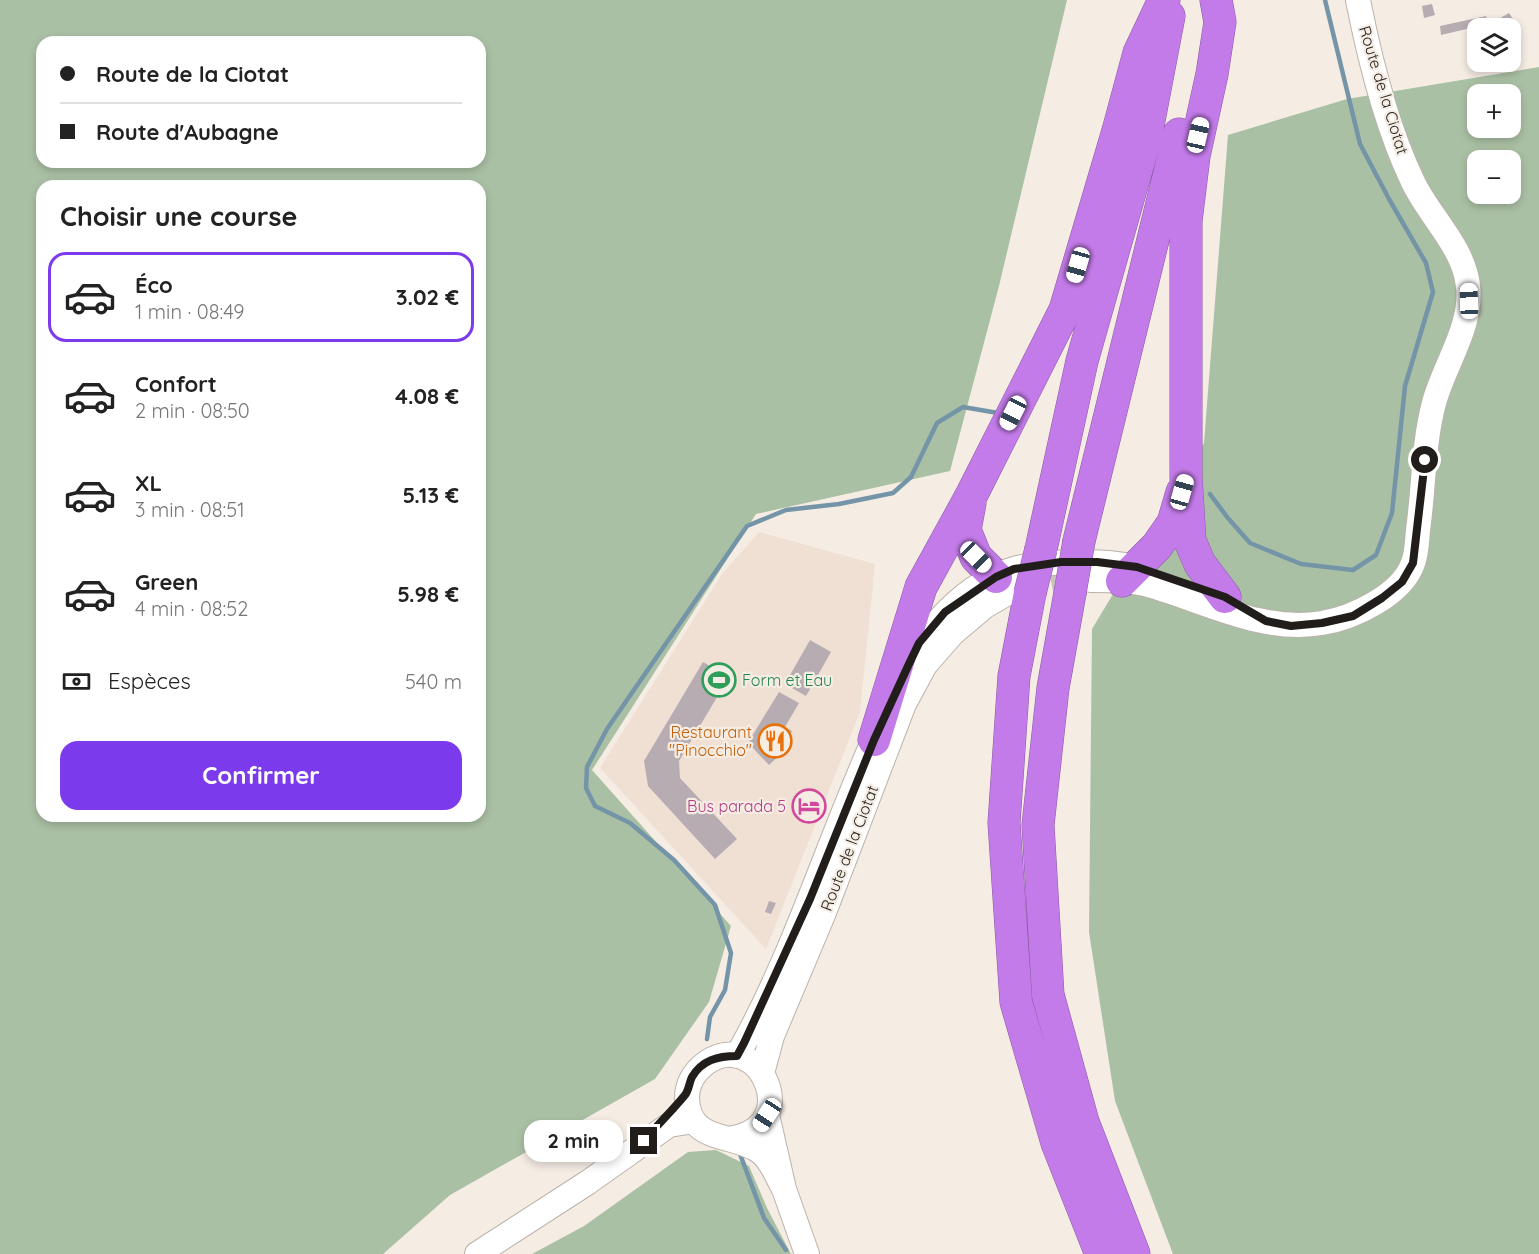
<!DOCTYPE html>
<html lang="fr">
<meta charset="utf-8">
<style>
body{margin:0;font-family:Quicksand,sans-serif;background:#f6f6f6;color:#222;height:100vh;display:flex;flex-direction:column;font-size:22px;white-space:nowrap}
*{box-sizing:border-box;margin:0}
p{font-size:20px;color:#767676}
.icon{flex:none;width:33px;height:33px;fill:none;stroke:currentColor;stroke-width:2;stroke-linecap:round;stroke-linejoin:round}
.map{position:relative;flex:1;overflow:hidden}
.panel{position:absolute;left:36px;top:180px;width:450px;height:642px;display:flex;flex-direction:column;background:#fff;border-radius:18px;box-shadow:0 3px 9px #0003}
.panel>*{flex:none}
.top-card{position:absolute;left:36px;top:36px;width:450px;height:132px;border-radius:18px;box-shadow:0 3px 9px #0003;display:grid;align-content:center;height:132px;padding:0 24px;background:#fff}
.tools{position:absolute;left:1467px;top:18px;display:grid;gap:12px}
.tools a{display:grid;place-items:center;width:54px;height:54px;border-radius:12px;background:#fff;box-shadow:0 3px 9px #0003;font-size:30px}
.end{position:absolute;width:27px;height:27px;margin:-14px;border:8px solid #201d1a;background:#fff;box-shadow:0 0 0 3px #fff}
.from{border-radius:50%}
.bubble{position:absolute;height:42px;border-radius:18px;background:#fff;box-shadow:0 3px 9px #0003;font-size:20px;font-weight:800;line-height:42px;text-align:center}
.car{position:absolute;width:18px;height:36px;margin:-18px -9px;border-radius:8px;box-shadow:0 0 4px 2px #0007;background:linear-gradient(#fff 24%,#345 0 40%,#fff 0 76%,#345 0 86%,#fff 0)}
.top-card b{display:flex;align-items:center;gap:21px;height:57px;font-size:22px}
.top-card b+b{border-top:2px solid #e0e0e0}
.top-card i{width:15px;height:15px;background:#222}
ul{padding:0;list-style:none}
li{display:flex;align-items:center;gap:18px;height:90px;margin:0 12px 9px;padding:0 12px;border:3px solid transparent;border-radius:18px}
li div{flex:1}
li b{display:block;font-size:22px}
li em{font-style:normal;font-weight:800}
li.current{border-color:#7c3aed}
li>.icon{width:54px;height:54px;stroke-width:1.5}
h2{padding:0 24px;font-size:27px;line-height:72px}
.pay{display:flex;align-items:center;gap:15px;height:66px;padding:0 24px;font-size:22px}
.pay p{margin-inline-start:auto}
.primary-button{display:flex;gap:12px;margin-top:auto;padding:12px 24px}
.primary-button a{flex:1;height:69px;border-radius:18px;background:#7c3aed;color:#fff;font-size:24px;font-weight:800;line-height:69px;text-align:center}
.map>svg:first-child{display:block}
.built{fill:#efe0d3}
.forest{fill:#aac0a4;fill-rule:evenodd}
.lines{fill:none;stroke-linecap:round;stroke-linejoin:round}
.stream{stroke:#7494a7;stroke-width:4.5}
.building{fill:#b7acb2}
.secondary-tunnel{stroke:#cac3bc;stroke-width:24;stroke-dasharray:24 12;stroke-linecap:butt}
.secondary-casing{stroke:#bbb3ab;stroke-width:26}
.motorway-casing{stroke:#8a5aa1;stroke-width:33}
.secondary{stroke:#fff;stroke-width:24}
.motorway{stroke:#c37be9;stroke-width:32}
.motorway-bridge-casing{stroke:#8a5aa1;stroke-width:33;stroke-linecap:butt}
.motorway-bridge{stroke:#c37be9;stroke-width:32}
.route{stroke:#201d1a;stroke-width:8}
.labels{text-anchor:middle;stroke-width:4.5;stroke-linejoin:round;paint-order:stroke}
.street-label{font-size:16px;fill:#201d1a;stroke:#f5ece4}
.leisure-label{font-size:16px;fill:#27864d;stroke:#f5ece4;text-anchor:start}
.food-label{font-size:16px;fill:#c56008;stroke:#f5ece4;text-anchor:end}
.hotel-label{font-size:16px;fill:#b23c85;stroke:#f5ece4;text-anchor:end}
</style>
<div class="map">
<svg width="1539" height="1254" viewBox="0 0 1539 1254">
<rect width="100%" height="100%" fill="#f5ece4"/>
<path class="built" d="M759 532 875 564 860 712 766 949 600 768 722 574Z"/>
<path class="forest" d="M0 0H1067L999 286 950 471 756 514 592 770 731 926 709 1002 655 1079 450 1195 383 1254H0ZM42 42H480V162H42ZM42 186H480V816H42Z
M1539 67V1254H1173L1115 1101 1089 932 1092 629 1204 443 1228 135 1347 99ZM1478 94H1510V128H1478ZM1478 160H1510V194H1478Z
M716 1150 749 1166 767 1208 791 1254H532L584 1226 688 1152Z"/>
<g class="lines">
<path class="stream" d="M1210 494 1227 517 1250 543 1301 564 1353 570 1376 555 1392 513 1405 386 1433 292 1426 263 1389 199 1360 144 1325 0
M707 1039 710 1017 725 990 731 953 715 905 674 860 630 823 595 806 586 788 587 767 607 729 747 526 786 510 839 504 893 493 911 477 937 423 963 407 998 413
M740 1154 764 1218 786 1250"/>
</g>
<path class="building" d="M1432 4 1435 15 1424 18 1422 6Z
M1509 13 1515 22 1503 28H1483Z
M1486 16 1488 24 1441 35 1440 26Z
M810 640 831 652 806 696 785 684Z
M703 662 729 677 679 761 680 778 737 839 715 859 648 786 644 761Z
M779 692 799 703 785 727 792 731 785 744 789 746 769 765 750 745 752 743 749 741Z
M769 901 776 903 771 914 765 912Z"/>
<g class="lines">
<path class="secondary-tunnel" d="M1016 590 1058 581 1089 580"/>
<defs>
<path id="secondary" d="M1091 580C1111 580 1132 580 1152 586 1207 602 1263 633 1322 623 1353 618 1402 595 1413 563 1417 553 1417 540 1418 530 1424 488 1423 444 1434 403 1444 365 1473 326 1468 286 1464 247 1429 216 1413 182 1386 126 1370 61 1358 0
M906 670C926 627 967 583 1014 569 1035 563 1060 562 1082 562 1101 562 1123 563 1141 569
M737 1056C796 952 830 835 880 726
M762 1073 772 1036 823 915 904 704 925 665 953 633 985 606 1011 591
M767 1115 784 1189 807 1254
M727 1139C808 1130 759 1025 706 1063 694 1072 687 1084 687 1098 688 1143 733 1133 759 1151 771 1159 777 1177 784 1189
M477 1254 587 1183 669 1125 694 1121"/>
<path id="motorway" d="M1216 0 1220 22 1212 74 1194 156 1186 221V477L1190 541 1200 564 1225 597
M970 503 965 530 976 557 996 577
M1079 541 1179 134
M1041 549 1082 361 1146 136 1169 16
M1122 581 1157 546 1173 523 1182 492
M1030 593 1014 676 1004 823 1016 1002 1057 1143 1101 1254
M1070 593 1053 688 1038 825 1048 995 1083 1122 1134 1254
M874 740 921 587 971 496 1065 310 1118 131 1139 53 1164 0"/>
</defs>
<use href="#secondary" class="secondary-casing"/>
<use href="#motorway" class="motorway-casing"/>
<use href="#secondary" class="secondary"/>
<use href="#motorway" class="motorway"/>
<defs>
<path id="motorway-bridge" d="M1030 593 1041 549
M1070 593 1079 541"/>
</defs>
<use href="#motorway-bridge" class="motorway-bridge-casing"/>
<use href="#motorway-bridge" class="motorway-bridge"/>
</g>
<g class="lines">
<path class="route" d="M644 1141C657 1125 672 1111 685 1095 689 1090 689 1083 692 1077 702 1060 718 1056 737 1056L744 1043 810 899 874 740 908 666 919 643 945 612 996 577 1014 569 1061 562H1097L1137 567 1225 597 1266 621 1291 626 1322 623 1353 616 1382 598 1402 582 1413 563 1425 460"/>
</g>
<defs>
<symbol id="stadium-ring" viewBox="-11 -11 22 22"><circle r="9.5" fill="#f5ece4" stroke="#2e9e5b" stroke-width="1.5"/><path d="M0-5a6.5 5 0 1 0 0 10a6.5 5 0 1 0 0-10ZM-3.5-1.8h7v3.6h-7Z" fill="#2e9e5b"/></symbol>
<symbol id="restaurant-ring" viewBox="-11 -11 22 22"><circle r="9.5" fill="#f5ece4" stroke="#e8710a" stroke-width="1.5"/><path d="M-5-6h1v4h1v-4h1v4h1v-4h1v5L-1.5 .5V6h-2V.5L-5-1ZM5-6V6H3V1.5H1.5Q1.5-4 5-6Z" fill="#e8710a"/></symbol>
<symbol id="hotel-ring" viewBox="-11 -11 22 22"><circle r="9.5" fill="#f5ece4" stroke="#d1479c" stroke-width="1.5"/><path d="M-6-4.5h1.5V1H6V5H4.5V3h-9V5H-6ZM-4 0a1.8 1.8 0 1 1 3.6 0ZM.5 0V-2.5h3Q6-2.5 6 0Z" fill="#d1479c"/></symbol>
</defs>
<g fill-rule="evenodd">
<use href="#stadium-ring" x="700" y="661" width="38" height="38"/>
<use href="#restaurant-ring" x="756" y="722" width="38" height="38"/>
<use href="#hotel-ring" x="790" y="787" width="38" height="38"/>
</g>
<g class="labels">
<g class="street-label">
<text transform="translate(1384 90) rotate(73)" y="6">Route de la Ciotat</text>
<text transform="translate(849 848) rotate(-69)" y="6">Route de la Ciotat</text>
</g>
<g class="leisure-label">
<text x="742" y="686">Form et Eau</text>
</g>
<g class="food-label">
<text x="752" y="738">Restaurant<tspan x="752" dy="18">"Pinocchio"</tspan></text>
</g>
<g class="hotel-label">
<text x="786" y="812">Bus parada 5</text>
</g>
</g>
</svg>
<div class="tools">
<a><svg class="icon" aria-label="layers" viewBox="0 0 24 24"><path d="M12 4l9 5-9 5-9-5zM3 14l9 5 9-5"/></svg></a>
<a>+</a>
<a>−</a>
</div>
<i class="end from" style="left:1425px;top:460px"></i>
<i class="end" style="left:644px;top:1141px"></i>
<div class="bubble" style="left:524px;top:1120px;width:99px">2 min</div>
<i class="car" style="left:1198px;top:135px;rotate:13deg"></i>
<i class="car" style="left:1078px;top:265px;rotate:196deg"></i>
<i class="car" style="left:1469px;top:301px;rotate:358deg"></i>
<i class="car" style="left:1013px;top:413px;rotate:207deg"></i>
<i class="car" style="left:1182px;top:492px;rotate:16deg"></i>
<i class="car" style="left:976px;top:557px;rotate:135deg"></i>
<i class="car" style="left:767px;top:1115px;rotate:213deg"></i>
<div class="top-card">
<b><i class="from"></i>Route de la Ciotat</b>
<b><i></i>Route d'Aubagne</b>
</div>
<section class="panel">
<h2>Choisir une course</h2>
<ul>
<li class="current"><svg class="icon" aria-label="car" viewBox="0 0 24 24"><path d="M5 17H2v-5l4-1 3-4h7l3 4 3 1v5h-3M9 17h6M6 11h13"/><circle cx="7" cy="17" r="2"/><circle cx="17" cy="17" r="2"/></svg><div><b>Éco</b><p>1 min · 08:49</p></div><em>3.02 €</em></li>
<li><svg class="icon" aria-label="car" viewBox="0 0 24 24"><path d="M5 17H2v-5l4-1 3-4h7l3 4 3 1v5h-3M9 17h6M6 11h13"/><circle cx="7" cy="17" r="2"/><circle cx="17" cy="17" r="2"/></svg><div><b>Confort</b><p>2 min · 08:50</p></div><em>4.08 €</em></li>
<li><svg class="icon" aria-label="car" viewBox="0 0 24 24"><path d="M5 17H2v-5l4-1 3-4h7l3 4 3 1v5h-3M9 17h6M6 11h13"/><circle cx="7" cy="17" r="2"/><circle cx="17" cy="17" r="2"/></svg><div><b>XL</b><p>3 min · 08:51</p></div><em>5.13 €</em></li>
<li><svg class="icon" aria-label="car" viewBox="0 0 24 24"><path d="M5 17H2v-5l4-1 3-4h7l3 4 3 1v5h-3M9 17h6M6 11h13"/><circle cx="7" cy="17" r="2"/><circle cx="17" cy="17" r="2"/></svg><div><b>Green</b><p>4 min · 08:52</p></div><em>5.98 €</em></li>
</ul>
<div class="pay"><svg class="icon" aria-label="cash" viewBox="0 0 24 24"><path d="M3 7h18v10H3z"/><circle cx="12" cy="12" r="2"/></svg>Espèces<p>540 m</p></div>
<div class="primary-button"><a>Confirmer</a></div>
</section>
</div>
